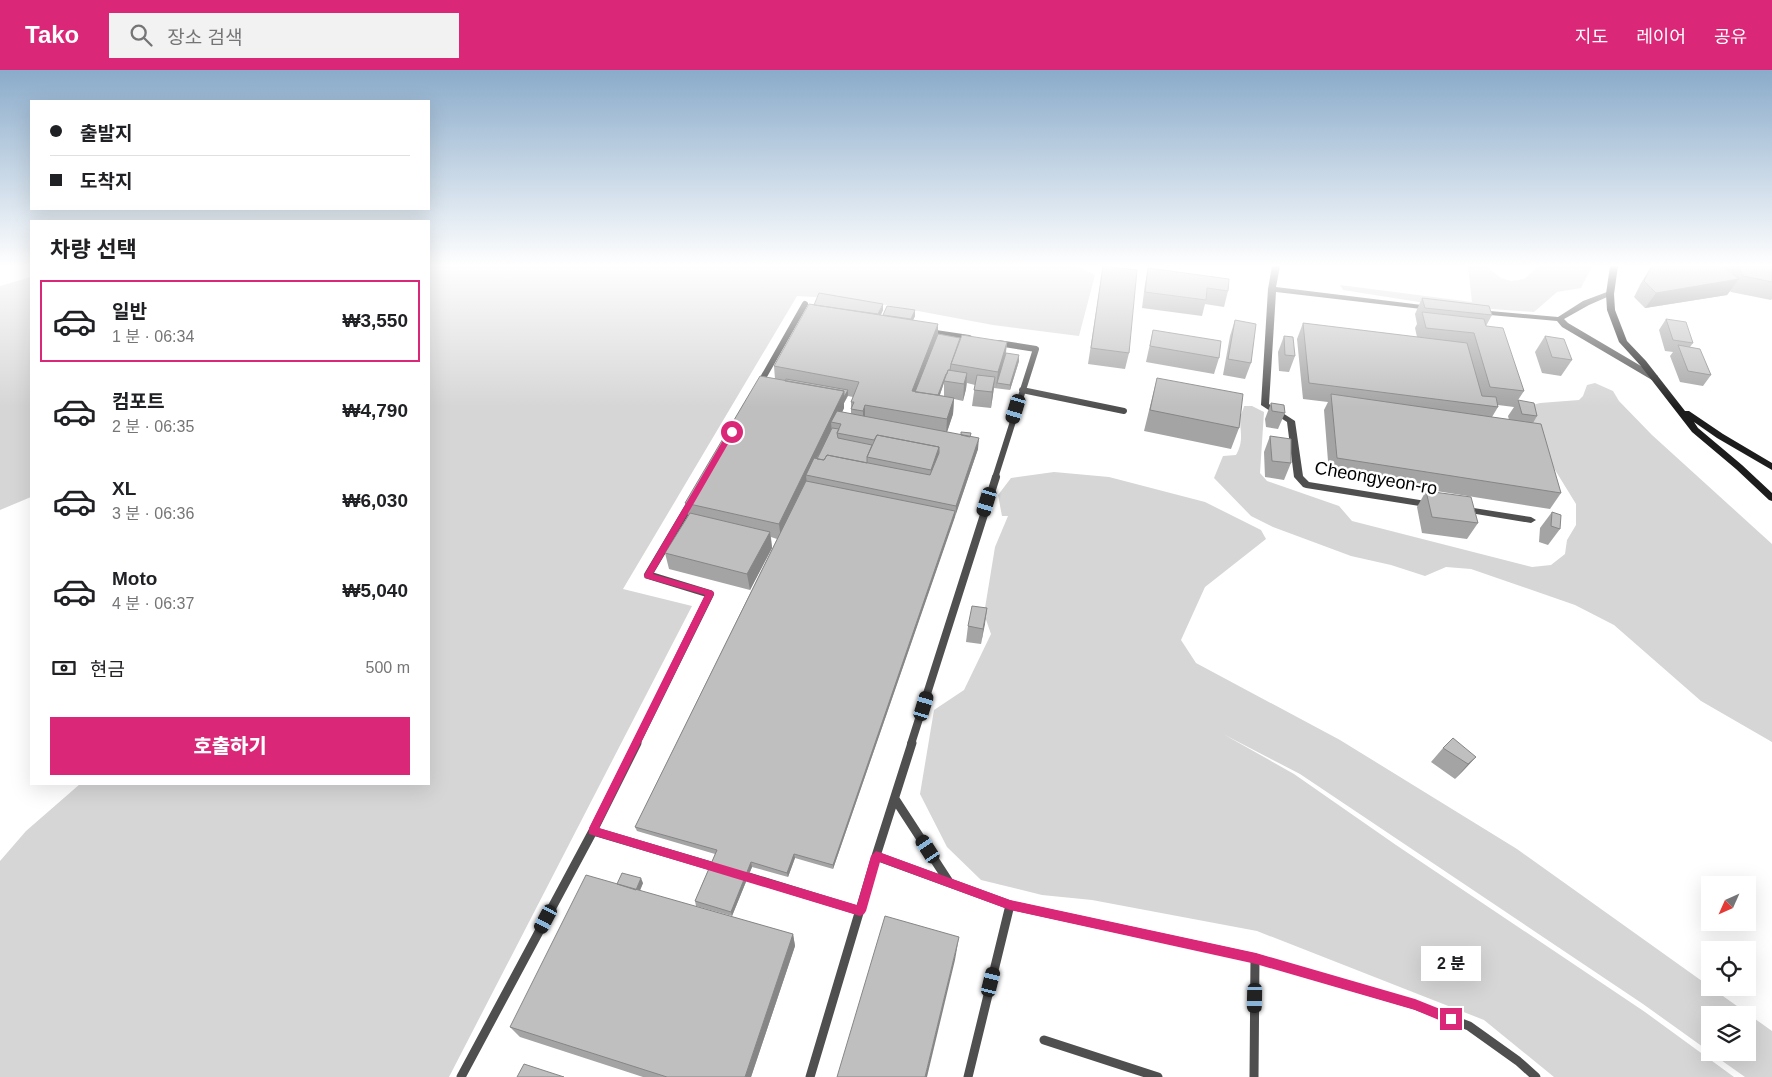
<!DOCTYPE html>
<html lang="ko">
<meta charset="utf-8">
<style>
body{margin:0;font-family:Arial,"Noto Sans KR",sans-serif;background:#f2f2f2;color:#202124;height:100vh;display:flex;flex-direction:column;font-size:19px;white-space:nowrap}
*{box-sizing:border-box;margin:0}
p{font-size:16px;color:#757577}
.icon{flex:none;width:28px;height:28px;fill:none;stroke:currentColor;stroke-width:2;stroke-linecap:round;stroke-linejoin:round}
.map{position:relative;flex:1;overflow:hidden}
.details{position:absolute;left:30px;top:150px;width:400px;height:565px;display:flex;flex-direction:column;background:#fff;border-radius:0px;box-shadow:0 5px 20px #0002}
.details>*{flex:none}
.banner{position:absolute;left:30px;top:30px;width:400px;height:110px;border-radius:0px;box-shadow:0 5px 20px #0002;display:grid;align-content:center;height:110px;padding:0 20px;background:#fff}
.needle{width:32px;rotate:225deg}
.controls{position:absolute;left:1701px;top:806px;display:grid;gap:10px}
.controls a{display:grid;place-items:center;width:55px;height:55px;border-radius:0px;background:#fff;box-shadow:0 5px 20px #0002;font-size:25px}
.end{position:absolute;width:22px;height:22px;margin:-11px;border:6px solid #db2777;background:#fff;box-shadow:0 0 0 2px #fff}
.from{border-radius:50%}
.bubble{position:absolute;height:35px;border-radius:0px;background:#fff;box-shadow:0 5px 20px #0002;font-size:16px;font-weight:800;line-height:35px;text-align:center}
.car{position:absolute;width:15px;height:30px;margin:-15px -8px;border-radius:6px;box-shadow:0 0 4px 1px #0007;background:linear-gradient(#222 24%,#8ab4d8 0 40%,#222 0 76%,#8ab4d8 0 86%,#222 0)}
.banner b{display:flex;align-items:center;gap:18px;height:48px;font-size:19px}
.banner b+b{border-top:1px solid #e0e0e0}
.banner i{width:12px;height:12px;background:#202124}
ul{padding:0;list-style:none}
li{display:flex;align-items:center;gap:15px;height:82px;margin:0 10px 8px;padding:0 10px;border:2px solid transparent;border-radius:0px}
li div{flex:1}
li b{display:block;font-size:19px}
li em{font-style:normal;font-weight:800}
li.current{border-color:#db2777}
li>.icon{width:45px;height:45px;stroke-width:1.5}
h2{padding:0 20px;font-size:22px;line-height:60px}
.pay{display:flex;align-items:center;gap:12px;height:55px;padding:0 20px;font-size:19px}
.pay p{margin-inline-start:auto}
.action{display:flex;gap:10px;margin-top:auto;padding:10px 20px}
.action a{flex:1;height:58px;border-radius:0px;background:#db2777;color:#fff;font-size:20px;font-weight:800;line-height:58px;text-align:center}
header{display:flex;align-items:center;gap:30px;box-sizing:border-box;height:70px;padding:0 25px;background:#db2777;color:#fff}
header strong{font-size:24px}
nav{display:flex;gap:28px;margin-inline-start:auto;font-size:18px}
.search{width:350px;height:45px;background:#f2f2f2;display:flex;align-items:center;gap:12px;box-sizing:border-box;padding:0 18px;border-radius:0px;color:#757577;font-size:19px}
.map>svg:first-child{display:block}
.green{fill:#d6d6d6}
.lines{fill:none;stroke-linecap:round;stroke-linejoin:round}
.lane-far2{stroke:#4f4f4f;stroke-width:6}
.lane-far1{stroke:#4f4f4f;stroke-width:8}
.lane{stroke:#4f4f4f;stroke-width:9}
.street{fill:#4f4f4f;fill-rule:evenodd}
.secondary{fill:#1c1c1c;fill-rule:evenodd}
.wall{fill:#a4a4a4;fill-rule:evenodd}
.shaded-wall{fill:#868686}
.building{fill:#bfbfbf;stroke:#868686}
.route{fill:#db2777}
.labels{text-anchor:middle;stroke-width:5;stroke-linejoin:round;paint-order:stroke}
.street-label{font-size:18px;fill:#000;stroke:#fff}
</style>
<header>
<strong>Tako</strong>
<div class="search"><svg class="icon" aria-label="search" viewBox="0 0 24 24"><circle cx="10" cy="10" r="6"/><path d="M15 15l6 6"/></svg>장소 검색</div>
<nav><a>지도</a><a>레이어</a><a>공유</a></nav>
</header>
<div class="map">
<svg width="1772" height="1007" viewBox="0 0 1772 1007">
<rect width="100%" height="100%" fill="#fff"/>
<path class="green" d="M429 196H1077L1095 205 1079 266 993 255 854 229 797 226 623 519 692 536 449 1007H0V791L26 761 80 714H429Z
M1468 196H1486L1501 208 1511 211 1524 209 1539 196H1592L1581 218 1557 222 1534 242 1438 235 1343 220 1340 215 1472 232Z
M31 207V427L0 440V216Z
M1595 313 1613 321 1619 331 1652 365 1772 474V672L1701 631 1614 555 1575 535 1471 499 1446 497 1425 506 1391 495 1351 486 1273 457 1251 446 1214 408 1223 386 1236 385C1243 373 1241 364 1240 352 1239 347 1243 341 1244 336H1252L1264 342 1260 403 1267 411 1339 436 1352 451 1532 497 1551 495 1565 484 1567 470 1576 455V434L1552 395 1525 337 1540 333 1579 330 1583 326 1587 315Z
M1054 402 1109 407 1205 432 1261 460 1266 469 1205 517 1181 570 1196 593 1340 670 1517 779 1772 961V1007H1745L1711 983 1748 982V945H1710V982L1643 934 1300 704 1223 664 1294 704 1396 775 1645 942 1734 1007H1554L1484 950 1257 861 1092 830 1042 825 981 810 947 777 920 724 934 640 964 620 991 564 984 544 995 477 1008 446H1002L998 425 1011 408Z"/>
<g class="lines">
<path class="lane-far2" d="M929 262 969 268
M759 315 805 234
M1022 320 1124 341
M995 408 1036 279 998 273"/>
<path class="lane-far1" d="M636 674 710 524 648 505 692 431
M911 674 996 407"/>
<path class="lane" d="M912 673 876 786 1010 835 1255 888 1415 935 1469 956 1518 991 1536 1007
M895 729 949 812
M593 761 718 798
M739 804 860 841
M1044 970 1158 1007
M461 1007 593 761 637 673
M810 1007 876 786
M968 1007 1010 835
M1254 1007 1255 888"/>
<path class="street" d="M1272 196H1280L1276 217 1430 236 1434 238 1430 240 1276 222 1269 334 1295 351 1303 406 1309 412 1432 432 1437 435 1435 437 1432 438 1306 418 1303 417 1294 407 1287 352 1261 335 1268 219Z
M1607 222H1610L1614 224 1589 235 1564 249 1568 253 1658 306V310H1652L1562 257 1557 251 1479 244 1475 242 1479 240 1558 247 1583 231Z
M1461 436 1531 447 1536 450 1531 453 1458 441 1456 439Z"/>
<path class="secondary" d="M1610 196H1618L1614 224 1615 240 1627 271 1646 291 1685 341H1689L1723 364 1772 393V400L1717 368 1694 352 1698 358 1742 395 1772 423V431L1769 430 1736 399 1692 362 1640 295 1619 272 1607 240 1606 224Z"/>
</g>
<path class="wall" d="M1103 196 1129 283 1125 299 1088 294Z
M1656 196H1772V229L1771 230 1731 222 1730 221 1727 225 1645 238 1634 227 1641 213 1651 197Z
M1148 198 1228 221 1224 237 1205 234 1202 246 1142 238 1145 214Z
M1422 228 1492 245 1486 256 1524 321 1518 330 1537 346 1533 353 1561 423 1550 439 1329 404 1324 340 1328 332 1303 329 1297 269 1303 253 1417 267 1415 258 1417 254 1415 244ZM1498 335 1514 337 1508 346 1509 350 1492 347 1498 337Z
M883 234V240L881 245 915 246 913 250 938 264 960 268 1007 272 1006 283 1019 291 1010 320 994 318 991 338 972 336 975 315 967 313 966 319 963 331 954 329 953 344 947 362 970 367 978 379 833 799 795 788 788 807 752 797 732 846 696 836 695 831 715 784 637 761 635 757 777 469 771 467 772 478 750 520 669 499 665 483 688 446 685 433 775 309 774 296 814 235ZM944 312V326L940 325ZM848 326 853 327 851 332V344L842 342 844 338V333Z
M1666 249 1693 273 1690 277 1711 305 1703 316 1680 312 1670 286 1673 282 1665 281 1659 260Z
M1235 250 1251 293 1245 309 1223 305 1230 266Z
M1153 260 1219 288 1214 304 1146 292Z
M1284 266 1295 286 1289 302 1279 301 1278 282Z
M1545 266 1572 290 1561 306 1542 303 1535 282Z
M1157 308 1239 358 1231 379 1144 361Z
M1271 333 1285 343 1278 359 1266 357 1265 349Z
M1270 366 1291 393 1284 410 1265 407 1264 382Z
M1426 421 1478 453 1467 469 1422 463 1417 437Z
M1552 442 1560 459 1548 475 1539 472 1540 458Z
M987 538 981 574 966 572 968 556Z
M1443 678 1476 687 1455 709 1431 692Z
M643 813 640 821 793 864 795 876 751 1007H643L520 967 510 957 617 814Z"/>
<path class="shaded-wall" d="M1739 209 1727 225 1645 238 1656 223Z
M883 234V240L873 260V255Z
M915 240V246L906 265V260Z
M938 254V270L911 332 912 321Z
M1007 272 1005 288 997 313 996 318 998 302Z
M1019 285V291L1010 320V315Z
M967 303 966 319 963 331 964 314Z
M946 304 945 310 934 341V335Z
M995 307 993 324 991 338 992 322Z
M848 320V325L844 333V338L837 353 831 352 832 363 806 405 807 416 781 470 779 454 844 321Z
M954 328 953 344 946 365 947 349Z
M865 335V351L863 357V341Z
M979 368 978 379 955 447 956 436Z
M939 377 938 393 930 416 931 400Z
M955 441V447L833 799V795Z
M770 462 772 478 750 520 747 504Z
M987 538 985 554 981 574 983 559Z
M1476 687 1463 701 1455 709 1468 694Z
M794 784 795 788 788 807 787 803Z
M751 792 752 797 732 846 731 842Z
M641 808 643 813 635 831 633 826Z
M793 864 795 876 751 1007H745Z
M959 867 955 890 927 1007H925Z"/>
<path class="building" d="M1103 196 1137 200 1129 283 1091 278Z
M1656 196H1723L1739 209 1656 223 1644 211 1651 197Z
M1738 196H1772V212L1743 206Z
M1148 198 1229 209 1228 221 1207 218 1206 230 1145 222Z
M819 223 883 234 878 244 814 235Z
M1422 228 1489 236 1492 245 1425 238Z
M809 234 938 254 912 321 954 328 947 349 865 335 863 341 851 339 854 332H851L859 312 774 296Z
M887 236 915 240 911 249 883 245Z
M1422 242 1484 249 1486 256 1503 258 1524 321 1490 317 1474 263 1426 258Z
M1666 249 1686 252 1693 273 1673 270Z
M1235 250 1256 254 1251 293 1228 289Z
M1303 253 1467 273 1482 326 1496 327 1498 337 1309 313Z
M1153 260 1221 271 1219 288 1150 276Z
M938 264 960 268 951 294 950 300H948L947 304H946L938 325 915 322Z
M962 265 1007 272 998 302 951 294Z
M1284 266 1293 267 1295 286 1285 285Z
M1545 266 1564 269 1572 290 1552 287Z
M1678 275 1700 279 1711 305 1688 301Z
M1006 283 1019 285 1010 315 997 313Z
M948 300 967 303 964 314 944 311Z
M977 305 995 307 992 322 974 320Z
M760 306 844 321 779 454 685 433Z
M1157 308 1243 324 1239 358 1150 340Z
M786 309 848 320 844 327V321L785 311Z
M1331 324 1541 354 1561 423 1337 388Z
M1518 330 1534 333 1537 346 1522 344Z
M1271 333 1284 335 1285 343 1272 341Z
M837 341 979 368 956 436 806 405 814 388 824 390 827 385 930 405 939 383V377L877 365 874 370 837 363 841 354 831 352Z
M832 358 839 359 837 363 838 368 872 375 867 387V393L827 385 824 390 817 389Z
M961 362 971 363 970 367 961 365Z
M877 365 939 377 931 400 867 387Z
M1270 366 1291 369V393L1272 391Z
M806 411 955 441 833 795 794 784 787 803 751 792 731 842 695 831 717 780 635 757Z
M1426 421 1471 427 1478 453 1432 447Z
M1552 442 1561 445 1560 459 1551 456Z
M690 443 770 462 747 504 665 483Z
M972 536 987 538 983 559 968 556Z
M1453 668 1476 687 1468 694 1443 678Z
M622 803 641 808 636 820 617 814Z
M586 805 793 864 745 1007H667L510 957Z
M885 846 959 867 925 1007H837Z
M524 994 564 1007H517Z"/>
<linearGradient id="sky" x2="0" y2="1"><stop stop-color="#8aabca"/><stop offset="0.58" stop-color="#fff"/><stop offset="1" stop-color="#fff" stop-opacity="0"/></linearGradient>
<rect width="1772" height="337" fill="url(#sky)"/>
<path class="route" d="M729 360 735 362 653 504 713 521 714 524 599 758 857 835 871 786 876 781 1010 830 1256 883 1415 929 1455 945 1456 949 1455 953 1451 955 1415 940 1256 894 1010 840 880 792 866 841 864 844 860 846 589 764V758L705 525 645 508 644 505Z"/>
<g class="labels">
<g class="street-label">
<text transform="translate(1376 408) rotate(10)" y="6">Cheongyeon-ro</text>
</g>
</g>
</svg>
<div class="controls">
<a><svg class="needle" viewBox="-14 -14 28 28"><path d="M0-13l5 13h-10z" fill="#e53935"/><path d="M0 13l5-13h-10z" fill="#757577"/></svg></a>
<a><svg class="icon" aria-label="locate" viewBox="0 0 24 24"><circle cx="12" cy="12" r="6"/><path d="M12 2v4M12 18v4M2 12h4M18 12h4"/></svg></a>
<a><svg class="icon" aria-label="layers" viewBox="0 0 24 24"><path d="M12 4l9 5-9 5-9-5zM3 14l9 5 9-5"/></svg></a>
</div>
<i class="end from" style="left:732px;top:362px"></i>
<i class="end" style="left:1451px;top:949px"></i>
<div class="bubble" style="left:1421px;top:876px;width:60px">2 분</div>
<i class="car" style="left:1016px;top:339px;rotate:197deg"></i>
<i class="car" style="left:987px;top:432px;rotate:197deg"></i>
<i class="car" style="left:924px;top:636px;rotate:17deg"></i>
<i class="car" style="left:928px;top:779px;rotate:327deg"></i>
<i class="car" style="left:546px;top:849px;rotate:208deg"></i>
<i class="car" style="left:991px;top:912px;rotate:14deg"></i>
<i class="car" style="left:1255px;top:928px;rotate:181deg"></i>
<div class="banner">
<b><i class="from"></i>출발지</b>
<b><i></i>도착지</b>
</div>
<section class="details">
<h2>차량 선택</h2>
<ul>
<li class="current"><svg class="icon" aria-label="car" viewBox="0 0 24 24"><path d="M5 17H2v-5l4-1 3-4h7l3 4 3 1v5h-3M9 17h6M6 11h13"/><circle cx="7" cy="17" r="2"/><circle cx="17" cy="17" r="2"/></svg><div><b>일반</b><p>1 분 · 06:34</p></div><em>₩3,550</em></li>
<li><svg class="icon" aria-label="car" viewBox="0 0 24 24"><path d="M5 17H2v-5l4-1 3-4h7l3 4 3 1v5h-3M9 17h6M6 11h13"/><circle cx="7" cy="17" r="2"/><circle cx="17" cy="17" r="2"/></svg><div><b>컴포트</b><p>2 분 · 06:35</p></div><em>₩4,790</em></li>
<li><svg class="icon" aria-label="car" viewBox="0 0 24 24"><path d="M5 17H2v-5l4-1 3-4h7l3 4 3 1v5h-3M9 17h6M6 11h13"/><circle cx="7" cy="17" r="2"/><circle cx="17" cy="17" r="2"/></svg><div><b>XL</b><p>3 분 · 06:36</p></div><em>₩6,030</em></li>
<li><svg class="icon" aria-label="car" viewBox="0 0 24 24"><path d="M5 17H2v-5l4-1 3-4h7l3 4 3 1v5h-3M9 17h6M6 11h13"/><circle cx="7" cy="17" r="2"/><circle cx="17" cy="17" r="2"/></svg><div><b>Moto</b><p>4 분 · 06:37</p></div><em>₩5,040</em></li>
</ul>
<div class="pay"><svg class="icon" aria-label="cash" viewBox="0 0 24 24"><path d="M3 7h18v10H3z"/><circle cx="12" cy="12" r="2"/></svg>현금<p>500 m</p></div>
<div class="action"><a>호출하기</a></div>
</section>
</div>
